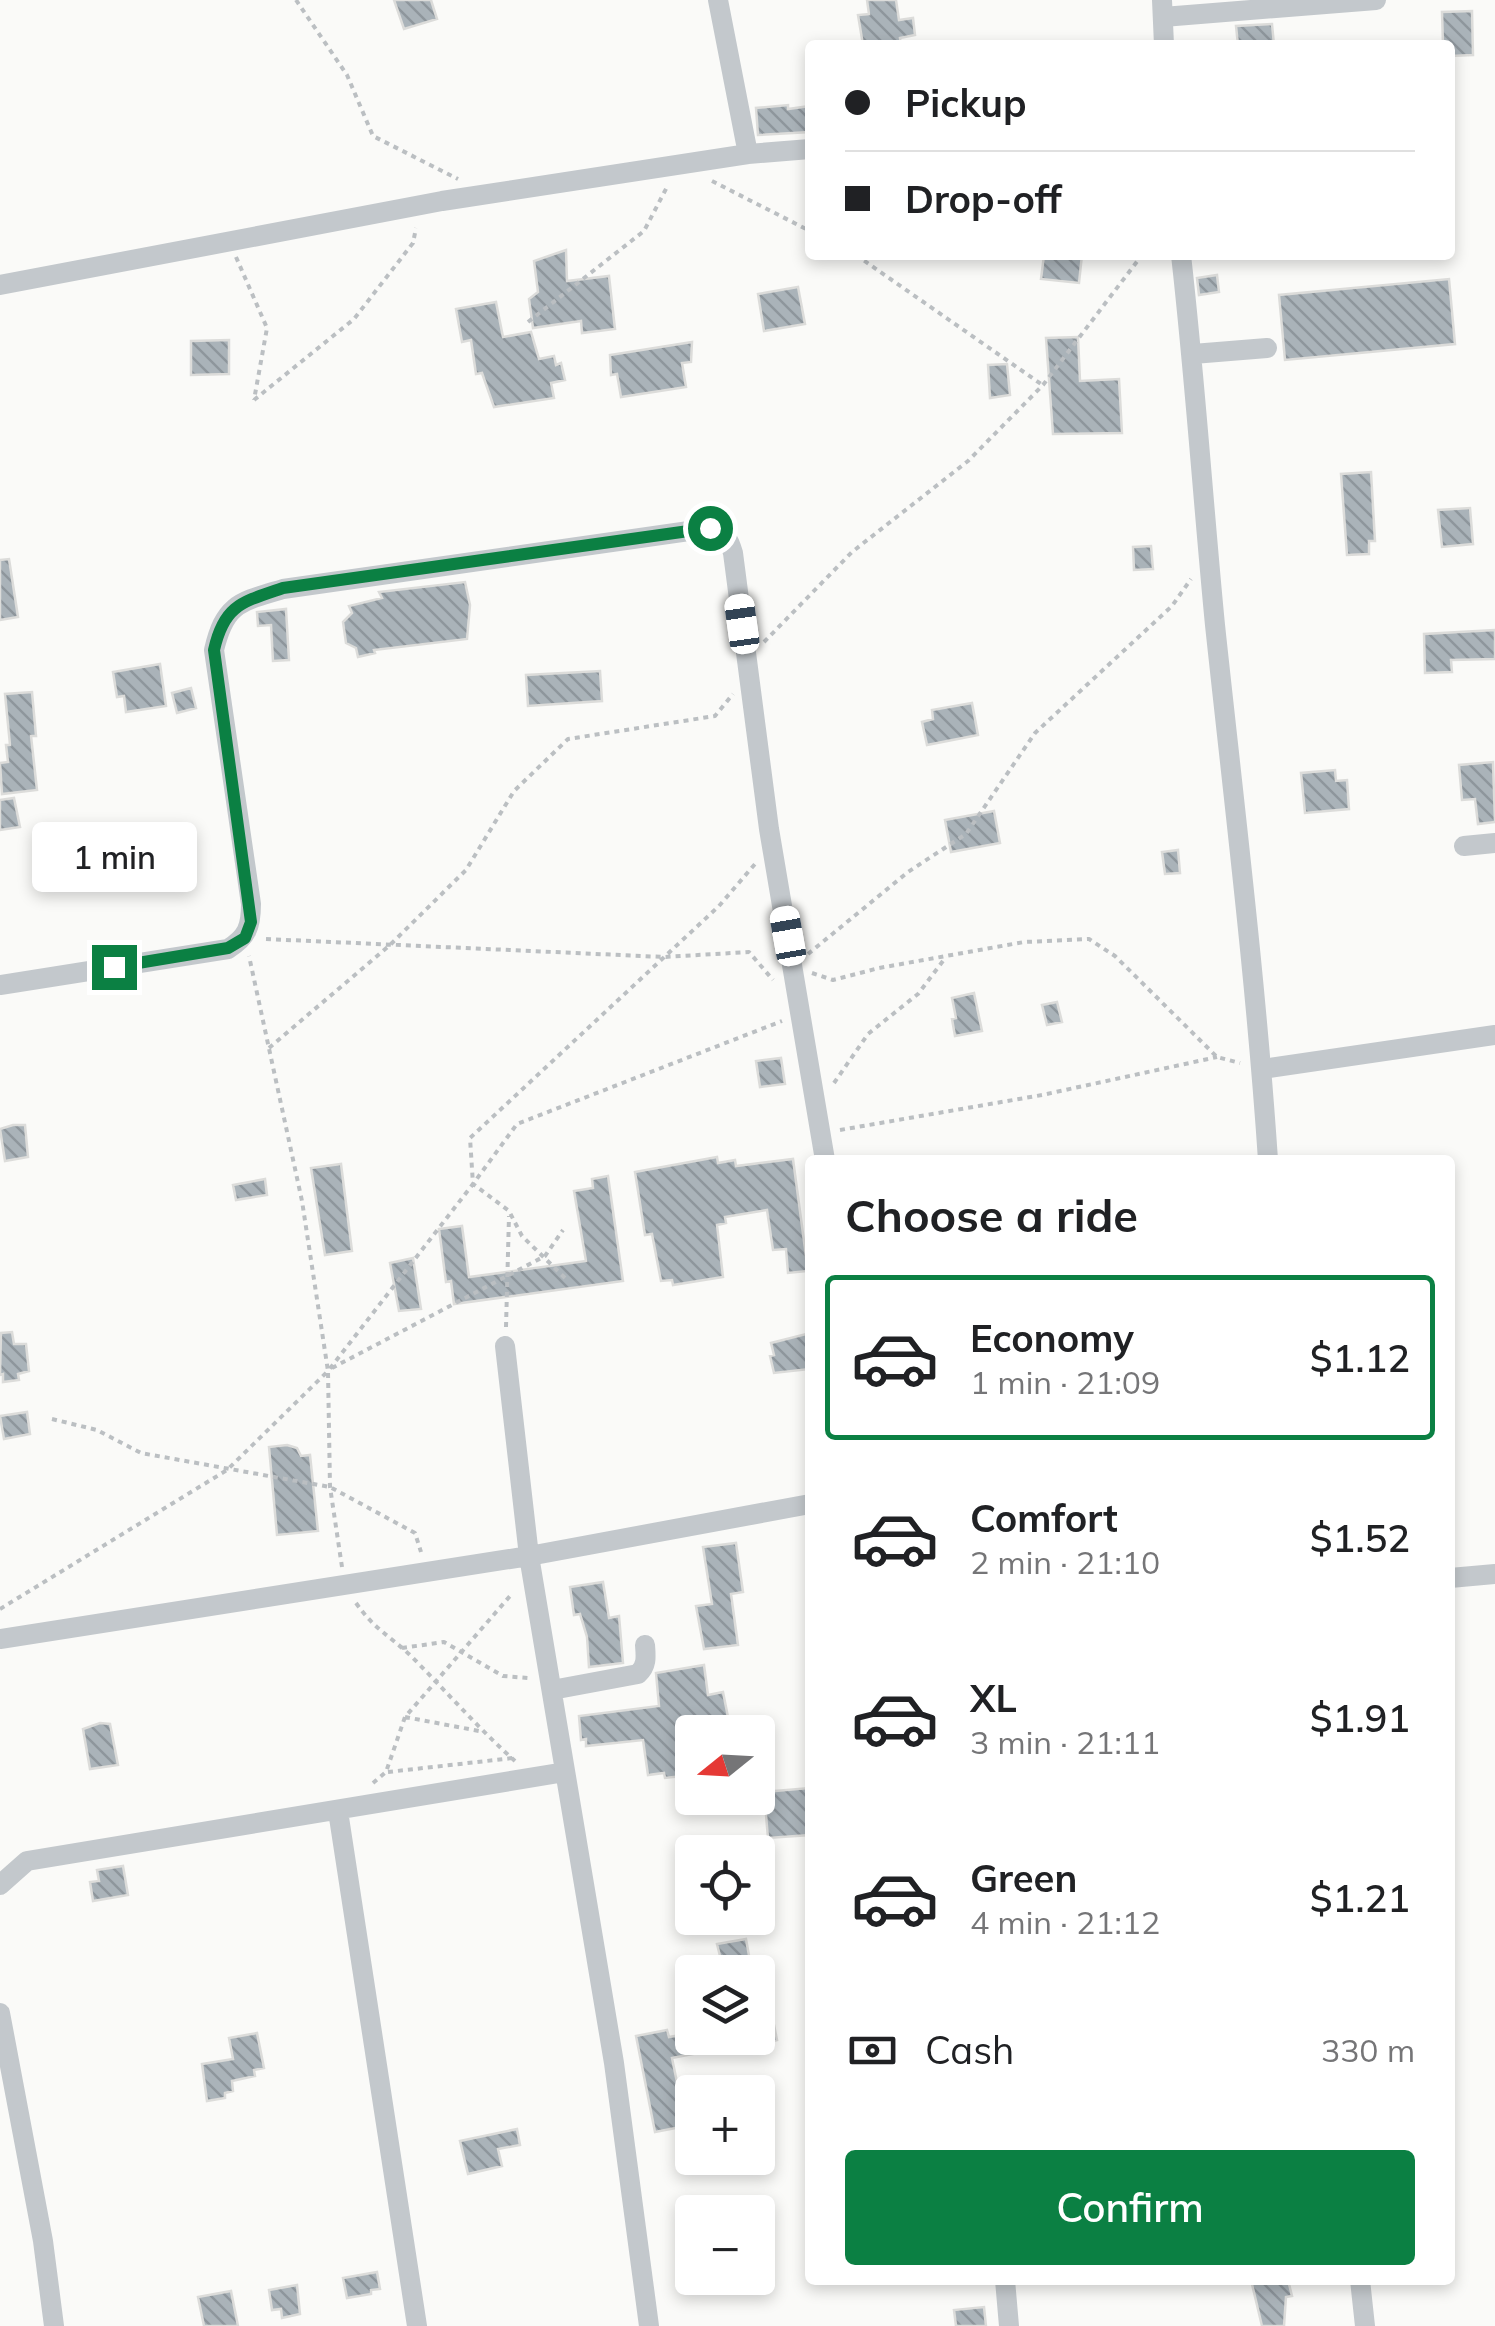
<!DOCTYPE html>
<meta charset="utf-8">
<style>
body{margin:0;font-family:Mulish,sans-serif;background:#f6f6f6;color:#202124;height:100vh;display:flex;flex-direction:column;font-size:38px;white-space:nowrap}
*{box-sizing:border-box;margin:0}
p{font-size:32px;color:#757577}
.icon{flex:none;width:55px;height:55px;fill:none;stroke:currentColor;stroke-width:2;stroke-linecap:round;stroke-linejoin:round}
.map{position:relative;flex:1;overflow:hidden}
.side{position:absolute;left:805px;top:1155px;width:650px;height:1130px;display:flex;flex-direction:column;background:#fff;border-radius:10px;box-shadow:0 5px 15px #0003}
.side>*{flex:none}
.top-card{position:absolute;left:805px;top:40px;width:650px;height:220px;border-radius:10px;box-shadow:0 5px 15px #0003;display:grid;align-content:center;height:220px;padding:0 40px;background:#fff}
.needle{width:65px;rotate:252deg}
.tools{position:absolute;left:675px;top:1715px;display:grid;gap:20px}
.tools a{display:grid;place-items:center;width:100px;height:100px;border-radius:10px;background:#fff;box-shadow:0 5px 15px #0003;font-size:50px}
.end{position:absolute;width:45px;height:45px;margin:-22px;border:12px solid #0b8043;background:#fff;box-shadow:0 0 0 5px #fff}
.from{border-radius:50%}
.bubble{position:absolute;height:70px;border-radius:10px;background:#fff;box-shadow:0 5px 15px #0003;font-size:32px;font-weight:600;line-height:70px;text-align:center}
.car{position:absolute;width:30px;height:60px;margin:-30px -15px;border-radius:12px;box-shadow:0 0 8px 2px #0007;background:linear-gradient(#fff 24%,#345 0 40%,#fff 0 76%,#345 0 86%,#fff 0)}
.top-card b{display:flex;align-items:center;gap:35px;height:95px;font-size:38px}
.top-card b+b{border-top:2px solid #e0e0e0}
.top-card i{width:25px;height:25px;background:#202124}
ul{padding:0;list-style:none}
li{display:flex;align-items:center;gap:30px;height:165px;margin:0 20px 15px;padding:0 20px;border:5px solid transparent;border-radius:10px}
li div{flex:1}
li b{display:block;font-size:38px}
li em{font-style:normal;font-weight:600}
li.on{border-color:#0b8043}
li>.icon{width:90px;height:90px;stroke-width:1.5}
h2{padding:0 40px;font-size:45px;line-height:120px}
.pay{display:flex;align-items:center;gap:25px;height:110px;padding:0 40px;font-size:38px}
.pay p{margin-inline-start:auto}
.action{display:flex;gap:20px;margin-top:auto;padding:20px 40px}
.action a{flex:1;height:115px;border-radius:10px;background:#0b8043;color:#fff;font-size:40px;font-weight:600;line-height:115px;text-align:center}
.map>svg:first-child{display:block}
.building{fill:url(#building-back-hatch);stroke:#dcdcda;stroke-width:2.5}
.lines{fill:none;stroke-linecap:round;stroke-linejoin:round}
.path{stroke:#bbbfc2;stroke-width:4;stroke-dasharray:5 5;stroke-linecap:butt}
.minor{stroke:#c3c8cc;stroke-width:20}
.route{stroke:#0b8043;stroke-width:12}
</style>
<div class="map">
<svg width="1495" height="2326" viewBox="0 0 1495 2326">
<defs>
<pattern id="building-back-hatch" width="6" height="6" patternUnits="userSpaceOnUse" patternTransform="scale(2.5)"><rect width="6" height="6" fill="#aab3b9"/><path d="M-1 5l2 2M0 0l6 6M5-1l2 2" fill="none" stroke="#8e969c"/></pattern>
</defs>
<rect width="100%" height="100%" fill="#fafaf8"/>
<path class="building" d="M394 0H431L437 19 404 29Z
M867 0H896L899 20 913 18 915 35 900 38 901 45H863L858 15 869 14Z
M1472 11 1473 55 1450 56V45H1443L1442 12Z
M1272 24 1274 45H1238L1236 26Z
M788 105V109L810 106V132L758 135 756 108Z
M566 250 567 281 609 276 615 329 582 333 581 321 533 328 529 299 538 292 534 261Z
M1044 255H1082L1079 283 1041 279Z
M1217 275 1219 292 1199 295 1197 278Z
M1449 279 1455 344 1285 360 1279 295Z
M798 287 805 324 764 331 758 294Z
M496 302 503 337 531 332 539 359 554 356 556 365 561 363 565 380 551 383 554 398 494 407 482 373 476 374 471 340 462 342 456 309Z
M1078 337 1080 381 1119 379 1122 433 1053 434 1046 338Z
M229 340V374L191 375V341Z
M692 342 691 362 682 363 686 387 621 397 617 374 611 375 610 355Z
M1007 364 1010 395 990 398 988 365Z
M1371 472 1375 541H1369V554L1347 555 1341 474Z
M1470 508 1473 544 1442 547 1438 510Z
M1151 546 1153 569 1134 570 1133 547Z
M9 559 18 617 0 620V560Z
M465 582 470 605 467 639 374 650 375 653 358 657 356 648 346 643 343 622 352 613 349 606 382 598 379 592Z
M286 609 289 660 273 661 271 625 258 626 257 612Z
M1495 630V659L1451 660 1452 672 1425 673 1424 634Z
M160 664 166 706 126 712 124 696 117 697 113 672Z
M600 671 602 701 528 706 526 675Z
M191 688 196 708 177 713 172 693Z
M32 692 36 736H31L37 790 2 794 0 763 8 762 6 745H10L5 694Z
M972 703 978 735 927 745 922 722 933 719 932 710Z
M1493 762 1495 822 1478 824 1475 799 1462 800 1459 765Z
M1335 770 1336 781 1347 780 1349 809 1305 813 1301 773Z
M14 798 20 827 0 830V800Z
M994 811 1000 843 951 852 945 820Z
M1178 850 1180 873 1165 874 1162 852Z
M974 993 982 1031 955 1036 952 1019 956 1018 952 998Z
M1057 1002 1062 1022 1047 1025 1042 1005Z
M781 1058 785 1084 760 1087 756 1061Z
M13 1125H25L28 1157 5 1161 0 1129Z
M717 1157 718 1163 735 1160 736 1166 793 1159 808 1271 788 1273 786 1249 773 1250 767 1210 725 1217 726 1223 717 1225 723 1277 673 1285 672 1280 661 1281 652 1234 645 1235 635 1172Z
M341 1164 352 1251 325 1255 311 1168Z
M608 1176 623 1281 454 1304 451 1281 446 1282 439 1229 462 1226 469 1277 586 1261 574 1191 593 1188 592 1179Z
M265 1179 267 1195 236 1200 233 1185Z
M413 1258 421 1309 399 1311 390 1263Z
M12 1332 14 1344H26L29 1371 18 1374 19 1380 3 1382V1374L0 1375 1 1333Z
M810 1333V1369L774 1373 770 1356 774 1355 771 1343Z
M27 1412 30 1434 4 1439 0 1416Z
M287 1445 297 1448 301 1456 310 1455 318 1531 277 1535 269 1447Z
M736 1543 743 1592 731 1594 738 1645 704 1649 696 1606 712 1604 703 1547Z
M603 1582 609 1618 619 1616 623 1663 589 1667 587 1637 580 1614 574 1615 570 1587Z
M704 1665 708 1695 723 1692 730 1727 692 1732V1775L665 1778 664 1773 648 1775 643 1740 586 1746V1739L581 1740 579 1716 659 1706 656 1673Z
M100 1723 110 1724 118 1765 90 1769 83 1729Z
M809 1788 810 1835 768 1838 764 1792Z
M123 1866 128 1895 93 1901 90 1882 99 1881 97 1870Z
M746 1939 752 1972H712L709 1959 720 1956 717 1944Z
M772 2015 777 2040 758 2045V2018Z
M667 2030 669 2037 692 2033V2038H738L739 2045 672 2058 686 2126 655 2132 636 2036Z
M257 2033 264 2068 254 2070 255 2076 232 2081 233 2091 225 2093V2098L207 2101 202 2064 233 2059 229 2038Z
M517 2129 520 2145 498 2149 502 2166 468 2174 460 2141Z
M377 2272 380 2289 371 2290V2294L347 2298 343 2278Z
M1251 2280H1288L1292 2296 1286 2297 1284 2326H1262Z
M297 2285 300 2314 282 2318 281 2309 272 2310 269 2290Z
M231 2291 238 2326H204L198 2297Z
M984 2307 986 2326H956L954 2310Z"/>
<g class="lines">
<path class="path" d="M296 0 347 75 373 136 458 179
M712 181 810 231
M856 255 1041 384
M236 257 267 328 254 400
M528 322 644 231 667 187
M254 400 354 319 413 243 416 228
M764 642 852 552 968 461 1043 385 1142 255
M266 939 664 957 749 952 773 980
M808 954 908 872 966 834 1035 733 1172 606 1191 579
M812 973 833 980 879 968 1024 942 1089 939 1115 956 1217 1057 1240 1063
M269 1048 390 945 466 870 514 791 568 739 715 716 733 694
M834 1083 868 1034 918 994 946 957
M840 1130 1042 1095 1217 1057
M565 1278 522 1236 509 1211 473 1184 517 1124 782 1021
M506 1327 509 1216
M332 1368 545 1256 563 1230
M52 1419 97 1430 141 1453 330 1487 415 1533 421 1552
M342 1567 330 1487 328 1371 473 1184 470 1138 719 906 755 864
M356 1603C375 1630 389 1635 411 1656 446 1691 478 1728 515 1761
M0 1609 227 1470 328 1371 302 1201 249 956
M402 1648 444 1642 503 1676 528 1678
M405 1717 479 1731
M388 1772 513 1758
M373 1783 386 1772 405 1717 510 1596 514 1595"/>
<path class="minor" d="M718 0 748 154
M1162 0 1164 45
M1163 17 1376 0
M1181 255C1195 378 1203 501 1215 625 1234 803 1256 981 1268 1160
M0 285 442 201 748 154 810 149
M1193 354 1267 348
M1464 846 1495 843
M0 985 228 949C247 937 251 927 251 904L214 650C225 603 240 602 283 589L710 528C726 533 729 539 733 553L769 829 825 1160
M1262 1069 1495 1035
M505 1346 529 1556 614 2063 649 2326
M1450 1578 1495 1574
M0 1639 529 1556 810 1504
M552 1690 638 1674C647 1666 646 1657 645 1645
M338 1811 417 2326
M0 1885 27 1861 565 1772
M0 2013 43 2241 54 2326
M1005 2280 1009 2326
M1360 2280 1365 2326"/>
</g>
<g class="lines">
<path class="route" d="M114 967 228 948 245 938 251 922 214 650C224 605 242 602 283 588L710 528"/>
</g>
</svg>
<div class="tools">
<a><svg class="needle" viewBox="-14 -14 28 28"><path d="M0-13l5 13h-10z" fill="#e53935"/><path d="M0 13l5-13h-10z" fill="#757577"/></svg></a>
<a><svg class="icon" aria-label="locate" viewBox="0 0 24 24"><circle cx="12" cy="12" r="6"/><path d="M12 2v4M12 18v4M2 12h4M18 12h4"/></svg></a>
<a><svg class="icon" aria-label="layers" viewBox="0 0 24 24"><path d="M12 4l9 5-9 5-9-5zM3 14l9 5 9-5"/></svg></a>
<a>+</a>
<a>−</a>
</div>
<i class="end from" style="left:710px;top:528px"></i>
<i class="end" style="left:114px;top:967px"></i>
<div class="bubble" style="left:32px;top:822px;width:165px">1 min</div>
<i class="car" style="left:742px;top:624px;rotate:352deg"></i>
<i class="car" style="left:788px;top:936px;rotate:350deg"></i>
<div class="top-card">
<b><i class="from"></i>Pickup</b>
<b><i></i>Drop-off</b>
</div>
<section class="side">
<h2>Choose a ride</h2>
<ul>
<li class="on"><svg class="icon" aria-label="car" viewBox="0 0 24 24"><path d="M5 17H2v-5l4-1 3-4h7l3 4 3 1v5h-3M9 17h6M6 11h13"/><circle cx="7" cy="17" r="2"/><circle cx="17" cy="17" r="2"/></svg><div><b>Economy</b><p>1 min · 21:09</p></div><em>$1.12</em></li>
<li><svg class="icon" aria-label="car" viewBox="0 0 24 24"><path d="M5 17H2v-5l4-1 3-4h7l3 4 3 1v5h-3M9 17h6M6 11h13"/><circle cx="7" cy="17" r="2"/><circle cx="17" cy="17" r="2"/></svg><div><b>Comfort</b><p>2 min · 21:10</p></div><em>$1.52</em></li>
<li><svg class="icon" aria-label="car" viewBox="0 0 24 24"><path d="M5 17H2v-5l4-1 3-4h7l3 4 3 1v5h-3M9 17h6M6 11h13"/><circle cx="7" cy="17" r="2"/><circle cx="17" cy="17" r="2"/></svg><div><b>XL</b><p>3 min · 21:11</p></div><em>$1.91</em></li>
<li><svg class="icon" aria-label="car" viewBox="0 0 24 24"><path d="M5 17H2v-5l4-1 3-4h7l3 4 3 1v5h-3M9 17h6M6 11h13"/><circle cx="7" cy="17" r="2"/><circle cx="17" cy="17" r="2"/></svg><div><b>Green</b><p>4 min · 21:12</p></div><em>$1.21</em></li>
</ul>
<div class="pay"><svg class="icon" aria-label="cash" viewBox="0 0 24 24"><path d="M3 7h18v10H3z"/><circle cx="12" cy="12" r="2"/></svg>Cash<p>330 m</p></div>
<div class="action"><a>Confirm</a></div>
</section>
</div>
